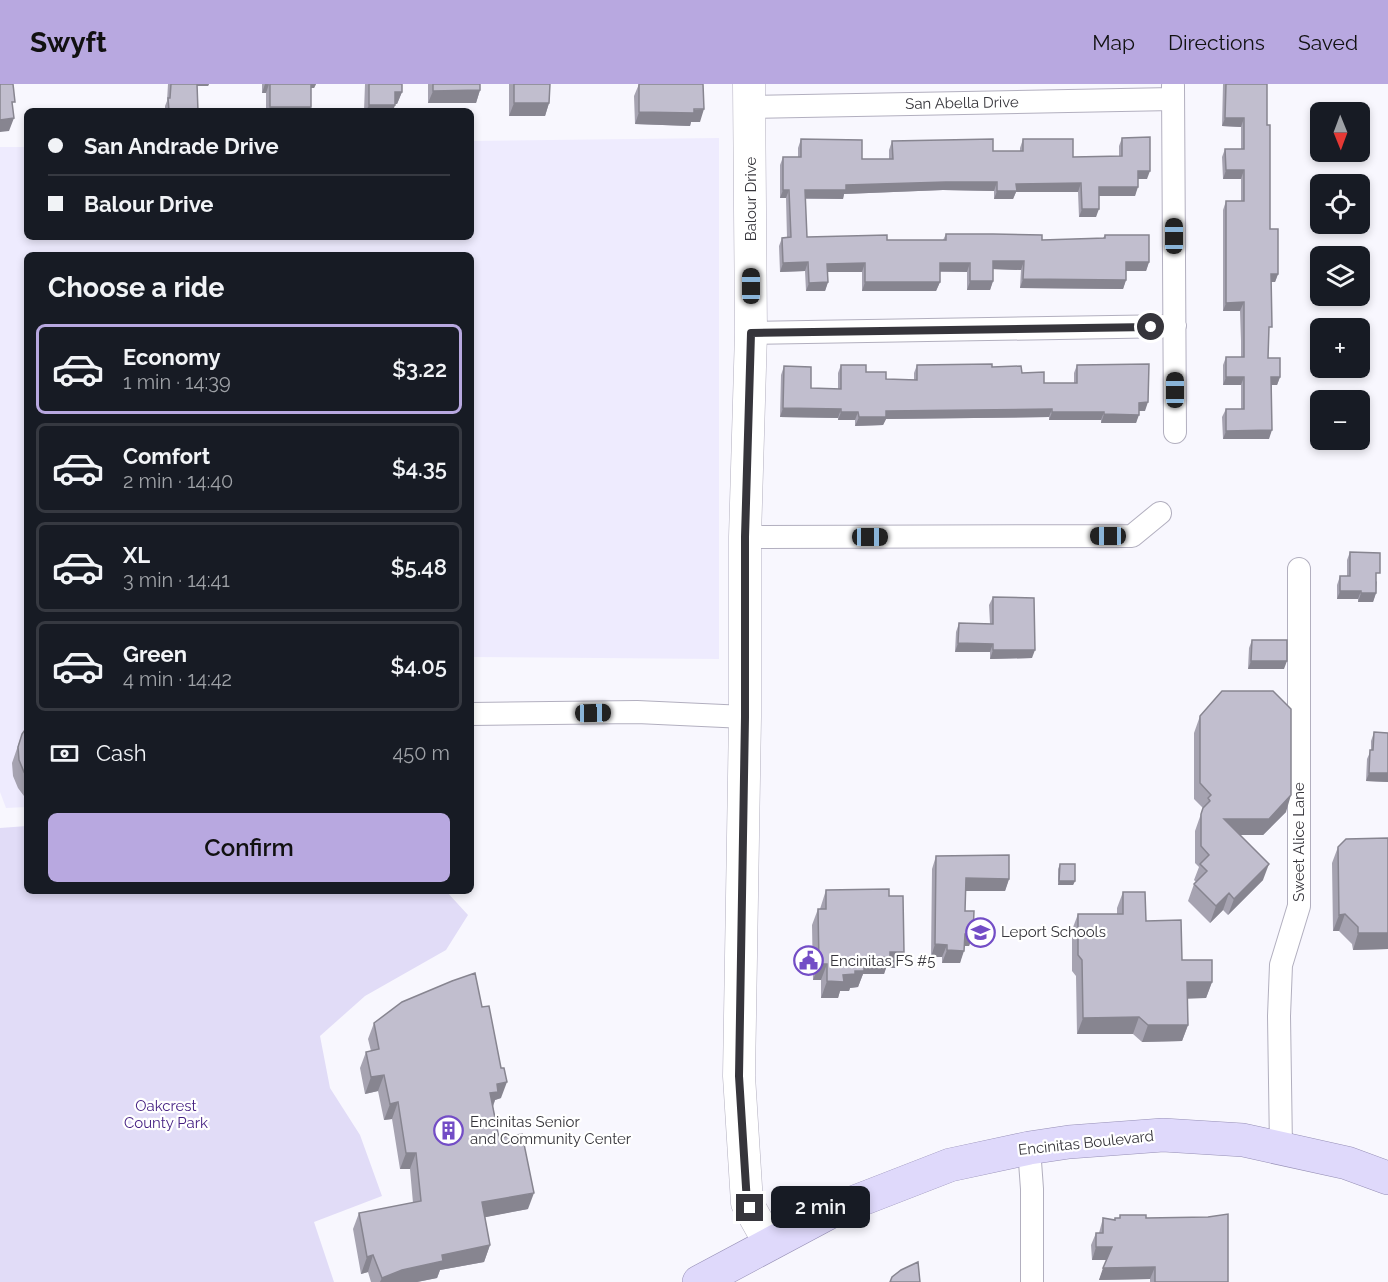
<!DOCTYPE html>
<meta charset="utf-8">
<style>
body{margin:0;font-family:Raleway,sans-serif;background:#20242c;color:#f1f3f6;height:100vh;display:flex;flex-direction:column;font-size:22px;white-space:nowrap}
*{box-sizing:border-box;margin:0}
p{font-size:20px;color:#9ea1a6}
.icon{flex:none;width:33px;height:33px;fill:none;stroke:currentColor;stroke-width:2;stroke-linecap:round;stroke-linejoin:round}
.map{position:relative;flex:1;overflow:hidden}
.drawer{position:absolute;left:24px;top:168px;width:450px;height:642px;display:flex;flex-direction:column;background:#171b24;border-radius:9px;box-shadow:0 3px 9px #0003}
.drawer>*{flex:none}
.hud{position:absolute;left:24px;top:24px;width:450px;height:132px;border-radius:9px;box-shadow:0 3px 9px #0003;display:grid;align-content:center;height:132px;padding:0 24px;background:#171b24}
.needle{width:39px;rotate:179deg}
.buttons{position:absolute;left:1310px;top:18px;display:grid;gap:12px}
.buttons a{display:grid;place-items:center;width:60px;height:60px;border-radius:9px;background:#171b24;box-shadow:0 3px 9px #0003;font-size:30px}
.end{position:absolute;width:27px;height:27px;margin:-14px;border:8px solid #36353b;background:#fff;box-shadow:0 0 0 3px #fff}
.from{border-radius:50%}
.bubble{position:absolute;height:42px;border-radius:9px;background:#171b24;box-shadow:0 3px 9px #0003;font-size:20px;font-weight:600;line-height:42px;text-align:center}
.car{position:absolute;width:18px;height:36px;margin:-18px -9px;border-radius:8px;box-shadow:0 0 4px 2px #0007;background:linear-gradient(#222 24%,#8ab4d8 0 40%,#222 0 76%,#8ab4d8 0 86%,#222 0)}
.hud b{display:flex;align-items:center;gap:21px;height:57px;font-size:22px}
.hud b+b{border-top:2px solid #363941}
.hud i{width:15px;height:15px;background:#f1f3f6}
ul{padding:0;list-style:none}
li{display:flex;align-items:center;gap:18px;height:90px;margin:0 12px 9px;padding:0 12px;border:3px solid #363941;border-radius:9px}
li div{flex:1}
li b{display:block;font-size:22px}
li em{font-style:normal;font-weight:600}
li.selected{border-color:#b8a8e0}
li>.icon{width:54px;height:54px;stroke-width:1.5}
h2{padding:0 24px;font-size:27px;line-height:72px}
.pay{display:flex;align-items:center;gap:15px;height:66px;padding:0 24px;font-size:22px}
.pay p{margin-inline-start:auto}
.cta{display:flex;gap:12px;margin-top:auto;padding:12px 24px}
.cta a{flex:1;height:69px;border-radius:9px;background:#b8a8e0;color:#111;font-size:24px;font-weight:600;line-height:69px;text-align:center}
header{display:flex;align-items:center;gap:36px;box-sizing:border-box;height:84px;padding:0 30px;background:#b8a8e0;color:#111}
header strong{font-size:28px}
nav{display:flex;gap:33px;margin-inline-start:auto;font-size:21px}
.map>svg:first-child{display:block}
.built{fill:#eeebfe}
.green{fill:#e1dcf7}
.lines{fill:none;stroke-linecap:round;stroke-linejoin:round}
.street-casing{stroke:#b2afbf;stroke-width:24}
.secondary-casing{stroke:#b2afbf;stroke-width:33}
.primary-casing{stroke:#968fb6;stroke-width:34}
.street{stroke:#fff;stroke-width:22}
.secondary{stroke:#fff;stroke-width:32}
.primary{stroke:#dfd9fb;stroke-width:33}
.wall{fill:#a6a3b1}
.shaded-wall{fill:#878590}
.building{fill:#c1bece;stroke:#878590;stroke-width:1.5}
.route{stroke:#36353b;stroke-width:8}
.labels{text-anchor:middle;stroke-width:4.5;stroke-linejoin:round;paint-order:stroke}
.street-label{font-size:15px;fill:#36353b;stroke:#fff}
.poi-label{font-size:15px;fill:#36353b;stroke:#fff;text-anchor:start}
.park-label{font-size:15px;fill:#431e81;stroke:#fff}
</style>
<header>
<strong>Swyft</strong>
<nav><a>Map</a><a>Directions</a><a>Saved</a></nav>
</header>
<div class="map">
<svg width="1388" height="1198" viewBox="0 0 1388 1198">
<rect width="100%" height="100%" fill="#f8f7fe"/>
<path class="built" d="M719 54V575L471 573V171H27V723L6 724 0 708V63H27V153H471V57Z"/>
<path class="green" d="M27 742V807H446L468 831 446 866 365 912 320 952 330 1004 360 1051 382 1112 314 1138 334 1198H0V744Z"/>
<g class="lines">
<defs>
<path id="street" d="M1173 2 1175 348
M751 23 1173 15
M751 249 1175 242
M745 453 1132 452 1160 429
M471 630 637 628 745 633
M1281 1063 1279 932 1281 881 1299 822V485
M1029 1064 1032 1105V1198"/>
<path id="secondary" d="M749 0 751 249 745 453V633L739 992 747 1119 770 1160"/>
<path id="primary" d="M699 1198 834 1126 950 1081 1029 1064 1069 1058 1163 1051 1243 1056 1347 1079 1388 1094"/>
</defs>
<use href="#street" class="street-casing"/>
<use href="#secondary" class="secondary-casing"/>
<use href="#primary" class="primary-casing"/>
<use href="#street" class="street"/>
<use href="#secondary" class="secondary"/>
<use href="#primary" class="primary"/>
</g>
<path class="wall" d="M168 0H209L208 2H197L198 27H165V22L167 17Z
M262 0H316L314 4H311L309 27H266V9H262Z
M365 0H402V8L397 20H395L393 27H364Z
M428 0H480V6L476 19H428Z
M509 0H550L549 19 545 32H509Z
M639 0 700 38H691L690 42 635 40 634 12Z
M1223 0H1267V41L1270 145 1278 190 1275 198H1271L1268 251V274L1280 293 1277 301H1272L1269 355H1223L1222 333 1226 325H1241V301H1223V281L1226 273H1241V257L1240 227H1223V126L1226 117H1241V95H1223L1222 73 1225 65H1241V43L1222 42Z
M1122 54 1147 95H1138L1135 112H1099L1096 133H1079L1078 108H1016L1013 115H994V107L943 106 844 110 843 115H805L807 153 887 156H943L946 150 1042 156 1103 154 1105 151 1149 178 1146 187H1126V196L1123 205 1020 204 1021 186 993 185V197L990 206H967V188H940V198L936 207H862V188H828V198L825 207H806L805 187 780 188 779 162 782 154H787L786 114H780V81L783 73H798V64L801 55 862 75H889V66L892 57 993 67H1020V64L1023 55 1073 73 1119 72V62Z
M841 281 866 288 886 295 914 296V289L917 281 992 283 1022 289 1044 299H1074V289L1077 281 1145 327H1139L1136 339H1101V336H1049V333L886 335 883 341 855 342V336H838V334L780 333 781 291 784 282 811 304 838 305V289Z
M1350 468 1377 498 1376 509 1373 518H1358V515H1337V501L1340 492H1347V476Z
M993 513 1032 574 990 575V568H955L956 548 959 539 990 540 989 521Z
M1252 556 1284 585H1248L1249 564Z
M1200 632 1286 728 1263 751H1240L1263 796 1228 831 1223 826 1210 839 1188 817 1194 800 1196 798 1194 796 1199 783 1195 779V747L1203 724 1194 715V649Z
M27 643V716L18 704 13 692 12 679 22 650Z
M1374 648 1388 649V698L1366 697 1367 675 1371 666V657Z
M1338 763 1388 865 1353 866 1352 860 1339 847H1333L1332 779Z
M936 772 1009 795 1005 807H965V827L973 850 969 862H964L960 879H942V873H931L932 785Z
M1060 780 1075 797 1073 801H1058V785Z
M826 806 889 812 898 884H886L884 890H863L858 903 850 904 849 907H840L838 914H821V896H813L812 841 818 825H820Z
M1123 808 1146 837 1182 876 1212 898 1206 914H1188V941L1182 957 1142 958 1133 950H1077L1076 892 1072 887V846L1078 830H1117V824Z
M374 939 501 1014 495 1016 493 1023 499 1054 528 1125 485 1133 490 1161 484 1178 440 1186 437 1194 417 1198H371L368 1188 361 1190 353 1145 359 1129 413 1119 410 1085H400L392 1035 384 1036 378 1007 365 1010 360 984 366 968 371 967 368 955Z
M1103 1134 1114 1136 1115 1134H1146L1228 1198H1150V1195L1099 1196 1107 1176H1092L1091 1161 1096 1149H1099Z"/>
<path class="shaded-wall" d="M195 0H209L208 2H194Z
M265 0H269L266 9H262Z
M308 0H316L314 4H306Z
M480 6 476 19H428L433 7Z
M395 8H402L397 20H391Z
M514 19H549L545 32H509Z
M369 21H395L393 27H366Z
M270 23H311L309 27H269Z
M704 25 700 38H691L690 42 635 40 639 28Z
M14 34 9 47 0 48V36Z
M1225 34H1244L1241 43 1222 42Z
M1226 86H1244L1241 95H1223Z
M1138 87H1150L1147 95H1135Z
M946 98H997L994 107 943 106 844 110 843 115 802 114 805 106 846 101Z
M1081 99 1078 108H1016L1013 115H994L997 107 1016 100Z
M1099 103H1138L1135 112H1096Z
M783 106H789L786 114H780Z
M1082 125H1099L1096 133H1079Z
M993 177H1024L1021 186 990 185Z
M808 178 805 187 780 188 783 179Z
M1126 178H1149L1146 187H1123Z
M865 179 862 188H824L827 180Z
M940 179H970L967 188 936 187Z
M1271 190H1278L1275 198H1268Z
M1023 195 1126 196 1123 205 1020 204Z
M970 197H993L990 206H967Z
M828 198 825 207H806L809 199Z
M865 198H940L936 207H862Z
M1244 218 1240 227H1223L1226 219Z
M1226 293H1244L1241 301H1223Z
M1271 293H1280L1277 301H1268Z
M1148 318 1145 327H1136L1139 319Z
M783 324 841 325 838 334 780 333Z
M1052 325 1049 333 886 335 883 341 855 342 859 333 886 327Z
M841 328H858L855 336H838Z
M1052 328H1104L1101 336H1049Z
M1104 330 1139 331 1136 339H1101Z
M1272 346 1269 355H1223L1226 347Z
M1340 507H1361L1358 515H1337Z
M1361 509H1376L1373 518H1358Z
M958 559 993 560 990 568H955Z
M993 566H1035L1032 574 990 575Z
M1251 577H1287L1284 585H1248Z
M1369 689H1388V698L1366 697Z
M1291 711 1286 728 1263 751H1218L1224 735Z
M1269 780 1263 796 1228 831 1234 815Z
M966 794 1009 795 1005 807H961Z
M1059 797H1075L1073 801H1058Z
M1229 809 1223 826 1210 839 1216 822Z
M1345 830 1339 847H1333L1339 831Z
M1358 849H1388V865L1353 866Z
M965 850H973L969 862H960Z
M935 860 947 861 942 873H931Z
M947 866 964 867 960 879H942Z
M890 868H904L898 884H886L884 890H863L858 903 850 904 849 907H840L838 914H821L827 897 843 891 855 887 864 874Z
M819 880H827L821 896H813Z
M1187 898H1212L1206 914 1181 915Z
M1139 933 1133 950H1077L1083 934Z
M1148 941H1188L1182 957 1142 958Z
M384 991 378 1007 365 1010 371 993Z
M507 998 501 1014 495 1016 492 1024 490 1009 497 1000Z
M398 1018 392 1035 384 1036 390 1020Z
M406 1069H416L410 1085H400Z
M534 1109 528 1125 476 1135 482 1118Z
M490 1161 484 1178 440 1186 437 1194 417 1198H380L382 1194 442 1171Z
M1096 1163H1112L1107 1176H1092Z
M373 1171 368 1188 361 1190 367 1173Z
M1155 1183 1150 1195 1099 1196 1103 1184Z"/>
<path class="building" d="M0 0H13L15 18H12L14 34 0 36Z
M171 0H197L198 27H169L168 14H170Z
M270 0H311V23H270Z
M369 0H402V8H395V21H369Z
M433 0H480V6L433 7Z
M514 0H550L549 19H514Z
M639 0H703L704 25H694V29L639 28Z
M1226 0H1267V41H1270V145H1278V190H1271L1272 243H1269L1268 274H1280V293H1271L1272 346 1226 347V325H1244V293H1226V273H1244V218L1226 219V117H1244V86H1226L1225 65H1244V34H1225Z
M1150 53V87H1138V103H1099V125H1082L1081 99 1016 100 1017 107H997V98H946L846 101V106H805L807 153 887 151V156H946V150H993L1042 151V156L1105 154V151H1149V178H1126V196L1023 195 1024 177H993V197H970V179H940V198H865V179L827 180 828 198 809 199 808 178 783 179 782 154 791 153 789 106H783V73H801V55L862 56V75H893L892 57 993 55V67H1023V55H1073V73L1122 72V54Z
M992 280V283L1021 282 1022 289 1044 288V299H1077V281L1149 280 1148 318 1139 319V331L1104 330V328H1052V325L886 327V333H859L858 328H841V325L783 324 784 282 811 283V304L841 305V281H866V288H886V295L917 296V281Z
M1350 468 1380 469V489H1376V509H1361V507H1340V492H1350Z
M993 513 1034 514 1035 566H993V560L958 559 959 539 993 540Z
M1252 556H1287V577H1251Z
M1222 607H1273L1291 625V711L1269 735H1224L1269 780 1234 815 1229 809 1216 822 1194 800 1207 787 1200 780 1209 771 1201 762V730L1203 724 1210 717 1208 714 1211 711 1200 699V632Z
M27 643V692L24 688 19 676 18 663 22 650Z
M1374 648 1388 649V689H1369L1370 666H1373Z
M1388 754V849H1358V843L1345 830 1339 831 1338 763 1346 755Z
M1009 771V795L966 794 965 827H974L973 850H965L964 867 947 866V861L935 860 936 772Z
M1060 780H1075V797H1059Z
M889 805V812H903L904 868H890V873L864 874V887H855V890L843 891 844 898 827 897V880H819L818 825H826V806Z
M1123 808H1145L1146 837 1181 836 1182 876H1212V898H1187L1188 941H1148L1139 933 1083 934 1082 876 1078 871V830H1123Z
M475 889 482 923 489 922 501 984H504L507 998 497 1000 498 1008 490 1009 499 1054 522 1050 534 1109 482 1118 490 1161 442 1171 443 1177 402 1186 382 1194 373 1171 367 1173 359 1129 421 1117 416 1069H406L398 1018 390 1020 384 991 371 993 366 968 379 965 374 939 402 918 452 897Z
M1228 1130V1198H1155V1183L1103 1184 1112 1163H1096V1149H1103V1134L1115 1136V1134H1120V1131H1146V1134L1208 1133Z
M918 1178 920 1198H890L892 1193 901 1186Z"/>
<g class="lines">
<path class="route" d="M750 1124 747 1119 739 992 745 633V453L751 249 1151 243"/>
</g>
<defs>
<symbol id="school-ring" viewBox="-11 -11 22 22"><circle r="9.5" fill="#fff" stroke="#734dc6" stroke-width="1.5"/><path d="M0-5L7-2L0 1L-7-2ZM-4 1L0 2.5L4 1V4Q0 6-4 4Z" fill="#734dc6"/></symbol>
<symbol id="civic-ring" viewBox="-11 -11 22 22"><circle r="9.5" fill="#fff" stroke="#734dc6" stroke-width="1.5"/><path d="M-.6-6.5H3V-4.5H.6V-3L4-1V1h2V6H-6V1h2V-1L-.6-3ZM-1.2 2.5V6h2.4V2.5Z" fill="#734dc6"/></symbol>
<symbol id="building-ring" viewBox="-11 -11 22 22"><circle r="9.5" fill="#fff" stroke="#734dc6" stroke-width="1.5"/><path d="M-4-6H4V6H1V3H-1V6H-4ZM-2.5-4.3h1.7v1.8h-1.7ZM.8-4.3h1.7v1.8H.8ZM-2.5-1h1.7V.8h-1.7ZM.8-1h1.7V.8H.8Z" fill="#734dc6"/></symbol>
</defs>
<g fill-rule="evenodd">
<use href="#school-ring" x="964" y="832" width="33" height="33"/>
<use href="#civic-ring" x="792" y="860" width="33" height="33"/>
<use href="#building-ring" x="432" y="1030" width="33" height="33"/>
</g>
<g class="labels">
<g class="street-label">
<text transform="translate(962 19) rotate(-1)" y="5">San Abella Drive</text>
<text transform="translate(751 115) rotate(-90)" y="5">Balour Drive</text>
<text transform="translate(1299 758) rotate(-90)" y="5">Sweet Alice Lane</text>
<text transform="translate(1086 1059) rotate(-6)" y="5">Encinitas Boulevard</text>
</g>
<g class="poi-label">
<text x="1001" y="853">Leport Schools</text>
<text x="830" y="882">Encinitas FS #5</text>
<text x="470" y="1043">Encinitas Senior<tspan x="470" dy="17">and Community Center</tspan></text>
</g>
<g class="park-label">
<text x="166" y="1027">Oakcrest<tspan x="166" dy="17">County Park</tspan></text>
</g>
</g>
</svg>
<div class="buttons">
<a><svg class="needle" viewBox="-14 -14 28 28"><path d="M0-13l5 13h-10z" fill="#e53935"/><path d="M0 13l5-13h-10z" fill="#9ea1a6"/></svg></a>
<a><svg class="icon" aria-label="locate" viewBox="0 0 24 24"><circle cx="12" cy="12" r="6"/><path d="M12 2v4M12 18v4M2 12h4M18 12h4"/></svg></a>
<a><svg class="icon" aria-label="layers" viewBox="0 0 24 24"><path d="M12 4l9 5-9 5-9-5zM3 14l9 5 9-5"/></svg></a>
<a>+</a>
<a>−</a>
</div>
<i class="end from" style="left:1151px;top:243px"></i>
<i class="end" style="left:750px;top:1124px"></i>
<div class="bubble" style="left:771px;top:1102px;width:99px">2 min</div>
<i class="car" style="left:1174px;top:152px;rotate:0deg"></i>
<i class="car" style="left:751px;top:202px;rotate:0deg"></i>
<i class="car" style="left:1175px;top:306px;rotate:0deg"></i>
<i class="car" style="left:1108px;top:452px;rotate:270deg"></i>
<i class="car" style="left:870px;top:453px;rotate:90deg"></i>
<i class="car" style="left:593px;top:629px;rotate:89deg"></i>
<div class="hud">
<b><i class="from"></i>San Andrade Drive</b>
<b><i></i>Balour Drive</b>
</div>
<section class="drawer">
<h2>Choose a ride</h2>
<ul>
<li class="selected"><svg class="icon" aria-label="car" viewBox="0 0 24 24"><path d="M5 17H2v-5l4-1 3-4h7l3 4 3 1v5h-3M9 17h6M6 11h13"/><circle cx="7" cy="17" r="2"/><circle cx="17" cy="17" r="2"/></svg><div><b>Economy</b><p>1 min · 14:39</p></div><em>$3.22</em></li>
<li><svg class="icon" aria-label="car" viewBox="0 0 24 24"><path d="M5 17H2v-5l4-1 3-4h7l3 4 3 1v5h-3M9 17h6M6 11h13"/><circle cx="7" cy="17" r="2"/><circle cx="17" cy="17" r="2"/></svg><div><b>Comfort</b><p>2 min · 14:40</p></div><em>$4.35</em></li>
<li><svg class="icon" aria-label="car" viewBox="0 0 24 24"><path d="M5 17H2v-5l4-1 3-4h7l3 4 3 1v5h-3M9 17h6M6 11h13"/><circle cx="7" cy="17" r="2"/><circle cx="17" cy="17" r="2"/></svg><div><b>XL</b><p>3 min · 14:41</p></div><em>$5.48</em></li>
<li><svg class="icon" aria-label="car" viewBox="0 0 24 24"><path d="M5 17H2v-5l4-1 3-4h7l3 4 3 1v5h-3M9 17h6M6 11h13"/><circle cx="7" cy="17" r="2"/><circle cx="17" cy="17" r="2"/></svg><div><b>Green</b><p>4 min · 14:42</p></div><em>$4.05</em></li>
</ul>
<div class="pay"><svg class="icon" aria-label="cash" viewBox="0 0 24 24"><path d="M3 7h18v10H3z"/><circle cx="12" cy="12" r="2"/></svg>Cash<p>450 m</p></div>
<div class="cta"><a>Confirm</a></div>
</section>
</div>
